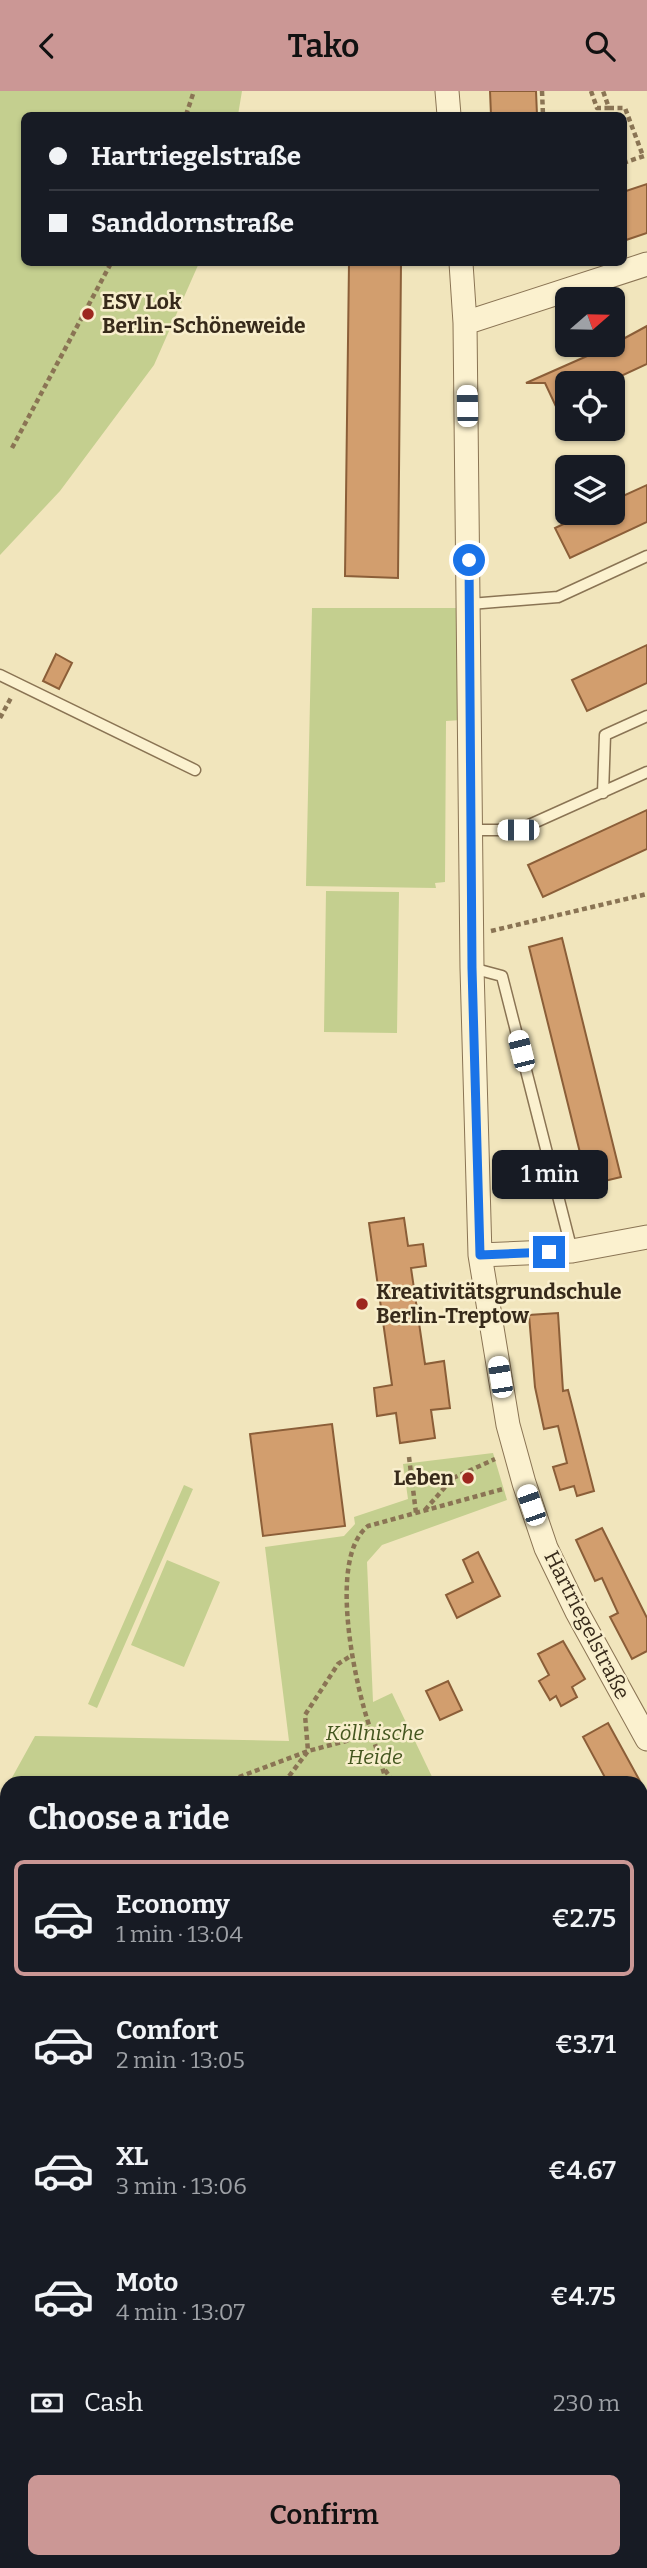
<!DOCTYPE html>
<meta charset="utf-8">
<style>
body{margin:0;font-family:Bitter,serif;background:#242831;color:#f1f3f6;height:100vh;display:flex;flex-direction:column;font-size:26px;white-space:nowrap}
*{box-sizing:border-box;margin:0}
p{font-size:23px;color:#9ea1a6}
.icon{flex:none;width:38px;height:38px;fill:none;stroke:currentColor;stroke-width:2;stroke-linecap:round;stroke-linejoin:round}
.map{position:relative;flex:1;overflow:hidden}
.drawer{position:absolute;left:0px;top:1685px;width:648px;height:793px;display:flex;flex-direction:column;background:#171b24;border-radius:21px 21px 0 0;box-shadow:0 2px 5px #0004}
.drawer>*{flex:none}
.banner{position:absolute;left:21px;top:21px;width:606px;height:154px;border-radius:10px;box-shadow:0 2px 5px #0004;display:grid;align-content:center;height:154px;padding:0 28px;background:#171b24}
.needle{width:46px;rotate:70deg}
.tools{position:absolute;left:555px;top:196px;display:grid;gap:14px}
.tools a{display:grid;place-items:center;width:70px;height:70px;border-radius:10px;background:#171b24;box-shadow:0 2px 5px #0004;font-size:35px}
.end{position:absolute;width:32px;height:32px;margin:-16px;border:9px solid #1a73e8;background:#fff;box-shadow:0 0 0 4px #fff}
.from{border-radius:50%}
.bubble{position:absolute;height:49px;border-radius:10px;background:#171b24;box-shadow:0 2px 5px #0004;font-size:23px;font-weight:600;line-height:49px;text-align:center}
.car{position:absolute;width:21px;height:42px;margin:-21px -10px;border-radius:9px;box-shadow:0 0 5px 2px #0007;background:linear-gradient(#fff 24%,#345 0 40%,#fff 0 76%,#345 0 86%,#fff 0)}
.banner b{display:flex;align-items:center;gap:24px;height:66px;font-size:26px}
.banner b+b{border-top:2px solid #363941}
.banner i{width:18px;height:18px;background:#f1f3f6}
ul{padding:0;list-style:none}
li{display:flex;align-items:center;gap:21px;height:116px;margin:0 14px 10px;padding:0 14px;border:4px solid transparent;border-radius:10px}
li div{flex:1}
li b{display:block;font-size:26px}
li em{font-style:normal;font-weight:600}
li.current{border-color:#cb9795}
li>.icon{width:63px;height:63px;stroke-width:1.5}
h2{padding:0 28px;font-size:32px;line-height:84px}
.pay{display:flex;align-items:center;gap:18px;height:77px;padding:0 28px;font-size:26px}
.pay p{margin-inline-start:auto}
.primary-button{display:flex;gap:14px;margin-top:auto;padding:14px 28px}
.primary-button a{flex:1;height:80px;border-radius:10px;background:#cb9795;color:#111;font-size:28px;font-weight:600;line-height:80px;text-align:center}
header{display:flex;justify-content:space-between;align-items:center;height:91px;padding:0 28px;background:#cb9795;color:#111;font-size:32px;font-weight:600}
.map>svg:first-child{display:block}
.green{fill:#c4cf8f}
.building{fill:#d29e6e;stroke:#8b5e38;stroke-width:2}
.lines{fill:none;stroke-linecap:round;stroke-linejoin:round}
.lane-casing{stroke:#8a7454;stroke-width:13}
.street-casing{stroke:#8a7454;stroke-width:25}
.path{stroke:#8a7454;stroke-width:4.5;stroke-dasharray:5 3.5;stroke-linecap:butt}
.lane{stroke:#fbf1cf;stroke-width:10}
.street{stroke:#fbf1cf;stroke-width:23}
.route{stroke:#1a73e8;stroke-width:9}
.poi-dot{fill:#9d271f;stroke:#f8eecc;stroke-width:2.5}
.labels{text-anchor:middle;stroke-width:5;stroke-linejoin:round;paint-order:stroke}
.poi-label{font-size:21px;font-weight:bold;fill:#372a1a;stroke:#f8eecc;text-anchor:start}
.street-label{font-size:21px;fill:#372a1a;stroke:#f8eecc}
.park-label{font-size:21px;font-style:italic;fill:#44561f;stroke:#f8eecc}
</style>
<header><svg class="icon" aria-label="back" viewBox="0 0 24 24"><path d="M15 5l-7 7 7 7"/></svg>Tako<svg class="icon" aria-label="search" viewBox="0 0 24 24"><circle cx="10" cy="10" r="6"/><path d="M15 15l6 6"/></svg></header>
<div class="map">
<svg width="647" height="2477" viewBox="0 0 647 2477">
<rect width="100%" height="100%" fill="#f1e5bc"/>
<path class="green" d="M0 0H242L238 24H24V172H199L154 274 60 400 0 464Z
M312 517H462V629L446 630 445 791 435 792 436 797 306 795Z
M326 800 399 801 397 942 324 941Z
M493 1362 507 1409 382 1454 367 1471 373 1611 392 1602 435 1692H9L35 1645 289 1650 265 1456 344 1445 355 1433 354 1426 408 1408 403 1373Z
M184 1394 193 1398 97 1617 88 1613Z
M167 1469 220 1491 184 1576 131 1554Z
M7 1696V2471H640L641 2132 647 2146V2477H0V1709Z"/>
<path class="building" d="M490 0H536L537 24H491Z
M647 93V142L623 150V101Z
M349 172H401L398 487 345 485Z
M647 235V273L606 292H567V339L545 292H526L612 254Z
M647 394V431L570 467 555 437 587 422H612V410Z
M647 554V592L587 620 572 589Z
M56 563 72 572 59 598 43 590Z
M647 719V758L543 806 528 774Z
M562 847 621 1086 588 1094 529 856Z
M404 1127 408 1155 423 1153 426 1175 411 1177 425 1273 444 1270 450 1317 431 1319 435 1347 400 1352 396 1322 377 1325 374 1297 392 1294 369 1132Z
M558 1222 563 1300 568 1299 594 1400 577 1405 574 1395 560 1399 553 1376 567 1372 558 1335 544 1338 535 1296 529 1224Z
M332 1333 345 1435 263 1445 250 1343Z
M602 1437 647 1527V1560L632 1568 610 1526 618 1522 602 1487 595 1490 576 1449Z
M478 1461 500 1505 457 1527 446 1504 473 1491 463 1469Z
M563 1550 585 1588 572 1596 577 1606 561 1615 556 1605 550 1609 539 1590 549 1584 538 1563Z
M448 1590 462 1619 440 1629 426 1600Z
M608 1632 641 1692H608L583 1646Z"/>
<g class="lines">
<defs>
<path id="lane" d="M470 513 558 506 647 465
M0 584 195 679
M603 702 605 644 647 625
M472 739H518L647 681
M472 877 502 885 572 1160"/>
<path id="street" d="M447 0 449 24
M461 172 465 232 472 877 480 1164 508 1334 524 1392 546 1457 577 1521 647 1648
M465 232 647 173
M480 1164 572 1160 647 1146"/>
</defs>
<use href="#lane" class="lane-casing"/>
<use href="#street" class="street-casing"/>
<path class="path" d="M542 0 543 24
M591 0 597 17H609L603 0
M609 17H625L643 65
M186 24 194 0
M623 72 647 64
M12 357 111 172
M0 627 12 605
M491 840 647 803
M409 1366 416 1422
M425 1419 453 1387 495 1368
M370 1637 387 1692
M385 1679 394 1692
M223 1692 308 1660 305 1624 338 1573 352 1564
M284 1692 308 1660 346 1650 370 1637C355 1593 327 1467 368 1435L503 1398
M0 1795 7 1794
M640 2213 647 2227
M0 2228 7 2214
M438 2471V2477
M13 2477 16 2471"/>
<use href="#lane" class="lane"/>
<use href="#street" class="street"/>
</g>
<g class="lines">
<path class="route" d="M469 469 472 877 480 1164 549 1161"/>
</g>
<g class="poi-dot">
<circle cx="88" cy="223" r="7"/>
<circle cx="362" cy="1213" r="7"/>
<circle cx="468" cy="1387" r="7"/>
</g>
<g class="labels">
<g class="poi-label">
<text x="102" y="218">ESV Lok<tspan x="102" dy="24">Berlin-Schöneweide</tspan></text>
<text x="376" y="1208">Kreativitätsgrundschule<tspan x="376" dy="24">Berlin-Treptow</tspan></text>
<text x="454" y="1394" text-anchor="end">Leben</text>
</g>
<g class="street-label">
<text transform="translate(587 1534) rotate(63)" y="7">Hartriegelstraße</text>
</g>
<g class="park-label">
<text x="375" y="1649">Köllnische<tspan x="375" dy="24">Heide</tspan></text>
</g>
</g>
</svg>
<div class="tools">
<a><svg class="needle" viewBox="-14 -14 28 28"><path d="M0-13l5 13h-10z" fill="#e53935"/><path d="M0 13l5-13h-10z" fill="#9ea1a6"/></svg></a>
<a><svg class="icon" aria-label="locate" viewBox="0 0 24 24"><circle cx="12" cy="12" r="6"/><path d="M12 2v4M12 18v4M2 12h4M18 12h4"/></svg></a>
<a><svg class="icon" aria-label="layers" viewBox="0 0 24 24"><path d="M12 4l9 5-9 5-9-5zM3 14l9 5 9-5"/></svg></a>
</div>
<i class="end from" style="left:469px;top:469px"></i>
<i class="end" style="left:549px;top:1161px"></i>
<div class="bubble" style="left:492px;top:1059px;width:116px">1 min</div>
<i class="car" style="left:467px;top:315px;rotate:359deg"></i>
<i class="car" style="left:518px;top:739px;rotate:270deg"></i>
<i class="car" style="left:521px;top:960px;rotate:346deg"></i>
<i class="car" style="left:500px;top:1286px;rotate:351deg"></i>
<i class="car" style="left:531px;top:1414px;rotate:341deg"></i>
<div class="banner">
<b><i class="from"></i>Hartriegelstraße</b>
<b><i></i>Sanddornstraße</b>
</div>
<section class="drawer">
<h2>Choose a ride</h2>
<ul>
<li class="current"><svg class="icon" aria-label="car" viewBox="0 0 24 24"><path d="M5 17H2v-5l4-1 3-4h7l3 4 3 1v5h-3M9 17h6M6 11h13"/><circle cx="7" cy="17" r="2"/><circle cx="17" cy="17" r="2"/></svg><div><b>Economy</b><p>1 min · 13:04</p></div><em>€2.75</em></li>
<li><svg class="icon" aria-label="car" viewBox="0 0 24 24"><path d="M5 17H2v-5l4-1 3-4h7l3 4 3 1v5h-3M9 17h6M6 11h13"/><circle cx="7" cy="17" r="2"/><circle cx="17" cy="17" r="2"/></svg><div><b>Comfort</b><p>2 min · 13:05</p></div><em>€3.71</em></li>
<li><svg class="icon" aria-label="car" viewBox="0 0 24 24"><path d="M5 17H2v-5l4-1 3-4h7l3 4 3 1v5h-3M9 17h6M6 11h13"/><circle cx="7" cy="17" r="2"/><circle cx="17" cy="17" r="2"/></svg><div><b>XL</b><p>3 min · 13:06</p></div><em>€4.67</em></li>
<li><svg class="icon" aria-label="car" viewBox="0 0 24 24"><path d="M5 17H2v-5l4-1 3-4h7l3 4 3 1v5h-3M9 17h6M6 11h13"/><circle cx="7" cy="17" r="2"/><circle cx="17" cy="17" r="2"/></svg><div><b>Moto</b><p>4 min · 13:07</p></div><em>€4.75</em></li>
</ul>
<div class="pay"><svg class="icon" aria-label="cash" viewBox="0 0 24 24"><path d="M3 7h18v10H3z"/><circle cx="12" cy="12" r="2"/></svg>Cash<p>230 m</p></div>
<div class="primary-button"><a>Confirm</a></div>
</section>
</div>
